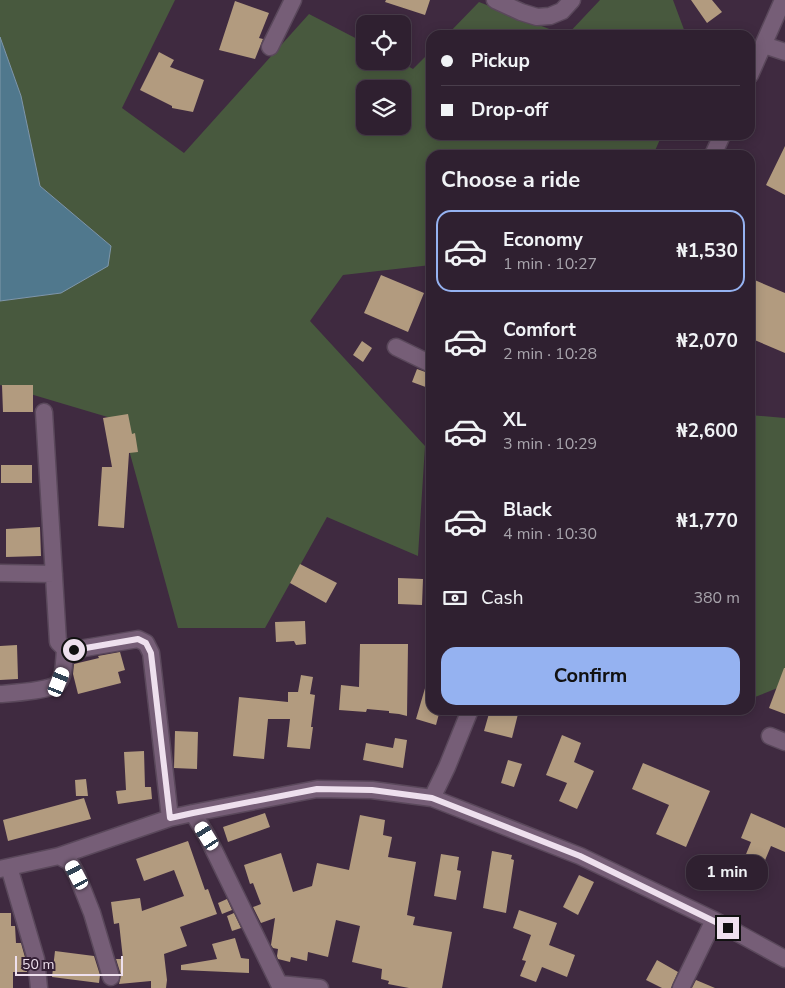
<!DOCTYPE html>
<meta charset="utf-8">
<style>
body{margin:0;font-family:"Nunito Sans",sans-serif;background:#3b2d3c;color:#f1f3f6;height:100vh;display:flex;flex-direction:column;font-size:19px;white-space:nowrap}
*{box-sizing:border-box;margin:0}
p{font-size:16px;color:#a7a3ab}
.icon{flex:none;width:28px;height:28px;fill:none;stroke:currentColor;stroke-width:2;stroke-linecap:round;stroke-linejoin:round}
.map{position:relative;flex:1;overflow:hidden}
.details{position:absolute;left:426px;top:150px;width:329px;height:565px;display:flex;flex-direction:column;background:#2f2030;border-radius:15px;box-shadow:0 2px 12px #0003,0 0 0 1px #4a3e4c}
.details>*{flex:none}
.banner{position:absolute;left:426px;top:30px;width:329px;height:110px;border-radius:15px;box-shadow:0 2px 12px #0003,0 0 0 1px #4a3e4c;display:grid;align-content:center;height:110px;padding:0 15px;background:#2f2030}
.fabs{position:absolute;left:356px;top:15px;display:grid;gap:10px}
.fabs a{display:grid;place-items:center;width:55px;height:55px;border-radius:10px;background:#2f2030;box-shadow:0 2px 12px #0003,0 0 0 1px #4a3e4c;font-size:25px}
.scale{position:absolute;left:15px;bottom:12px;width:108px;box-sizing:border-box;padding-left:5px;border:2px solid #eee0ee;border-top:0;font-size:14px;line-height:18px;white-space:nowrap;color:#eee0ee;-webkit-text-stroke:4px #352036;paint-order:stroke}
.end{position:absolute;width:22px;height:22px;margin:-11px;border:6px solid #eee0ee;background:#111;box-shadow:0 0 0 2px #111}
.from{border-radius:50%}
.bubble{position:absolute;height:35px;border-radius:15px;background:#2f2030;box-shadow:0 2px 12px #0003,0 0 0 1px #4a3e4c;font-size:16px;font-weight:700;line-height:35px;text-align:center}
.car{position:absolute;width:15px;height:30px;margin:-15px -8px;border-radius:6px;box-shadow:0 0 4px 1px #0007;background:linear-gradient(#fff 24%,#345 0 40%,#fff 0 76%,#345 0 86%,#fff 0)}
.banner b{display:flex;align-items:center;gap:18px;height:48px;font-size:19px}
.banner b+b{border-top:1px solid #4a3e4c}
.banner i{width:12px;height:12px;background:#f1f3f6}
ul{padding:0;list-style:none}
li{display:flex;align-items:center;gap:15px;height:82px;margin:0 10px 8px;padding:0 5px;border:2px solid transparent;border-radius:15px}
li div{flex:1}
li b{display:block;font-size:19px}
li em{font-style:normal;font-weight:700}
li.active{border-color:#95b2f1}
li>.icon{width:45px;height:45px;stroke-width:1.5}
h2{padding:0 15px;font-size:22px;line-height:60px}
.pay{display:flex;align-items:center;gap:12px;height:55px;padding:0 15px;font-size:19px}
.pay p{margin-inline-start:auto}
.action{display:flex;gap:10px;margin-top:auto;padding:10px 15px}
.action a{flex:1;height:58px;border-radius:15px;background:#95b2f1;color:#111;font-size:20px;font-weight:700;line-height:58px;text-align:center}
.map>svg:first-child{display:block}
.green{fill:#48593e;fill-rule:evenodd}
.water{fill:#50788d;stroke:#7f97aa}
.building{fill:#b29b7f}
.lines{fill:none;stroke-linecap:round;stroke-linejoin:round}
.minor-casing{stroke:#5a485b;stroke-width:19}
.minor{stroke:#765e77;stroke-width:16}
.route{stroke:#eee0ee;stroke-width:6}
</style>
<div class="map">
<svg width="785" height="988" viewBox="0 0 785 988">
<rect width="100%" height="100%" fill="#3f2a40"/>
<path class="green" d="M0 0H175L122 108 184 153 309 14 365 43V61H399L413 69 431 51V135H662L653 155H431V265L343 275 310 321 425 446 418 556 327 517 265 628H178L121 421 0 385V301L61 293 111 246 40 186 21 96 0 37ZM365 89H402V126H365Z
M600 0H673L686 35H567Z
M479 2 565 35H447Z
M750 415 785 418V685L750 699Z"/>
<path class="water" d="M0 37 21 96 40 186 111 246 108 266 61 293 0 301Z"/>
<path class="building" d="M386 0H430L425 15 385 2Z
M691 0H712L722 12 707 23Z
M235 1 269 13 259 38 263 39 255 59 219 50Z
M159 52 174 60 170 67 204 80 193 112 172 108V106L140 90Z
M785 146V195L766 185Z
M381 275 424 293 408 332 364 313Z
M750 278 785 293V353L750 338Z
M362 341 372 348 363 362 353 355Z
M417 369 431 374V389L412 382Z
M2 385H33V412H3Z
M128 414 132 434 135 433 138 452 129 453 124 528 98 526 102 467H112L103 418Z
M1 465H32V483H1Z
M40 527 41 556 6 557V529Z
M300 564 337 583 326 603 290 583Z
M398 578 423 579 422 605 398 604Z
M305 621 306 644 296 645 294 641 276 642 275 622Z
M360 644H408L407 716 399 714 389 713V711L367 709 366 712 339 710 341 685 359 687Z
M17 645 18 679 0 680V646Z
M120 652 125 670 118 672 121 683 78 694 73 674 74 664 99 658 98 656Z
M784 668H785V714L769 708Z
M301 675 313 677 310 694 315 695 311 727H313L310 749 287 747 290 719H268L264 759 233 756 239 697 288 702V692H298Z
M428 678H431V710H440L436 725 416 719Z
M490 710H519L512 738 484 731Z
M175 731 198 732 197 769 174 768Z
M562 735 581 743 574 762 594 771 577 809 559 801 567 783 546 775Z
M395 738 407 740 403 768 363 760 366 743 393 748Z
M144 751 145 787H151L152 799 118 804 116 791 126 790 124 752Z
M508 760 522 764 514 787 501 783Z
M643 763 710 791 686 847 656 834 669 805 632 789Z
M86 779 88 796H76L75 780Z
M84 798 91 819 8 841 3 820Z
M265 813 270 827 228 842 223 827Z
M751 813 785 828V852L771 846 753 889 735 881 751 842 741 838Z
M360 815 385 820 383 835 392 837 388 857 416 862 407 915 415 917 413 925 452 932 442 988H409L388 984 389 981 381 979 382 969 352 962 360 926 336 920 328 957 308 952 307 961 291 957 290 962 278 959 277 956 278 949 273 948 271 945 275 918 261 923 253 907 261 904 253 883 250 884 244 865 281 853 293 892 312 886 317 863 349 870Z
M188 841 205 890 208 889 217 914 180 927 187 946 164 954 167 980 166 988H151V981L119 984 121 975 116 959H123L119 923 114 924 111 902 140 898 142 911 184 896 174 870 144 881 136 859Z
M492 851 512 855 511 859 514 860 506 913 483 908Z
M441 854 459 857 457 870 461 871 456 900 434 896Z
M579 875 594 882 578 915 563 907Z
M227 899 232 910 222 914 218 903Z
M519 910 557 923 549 945 575 955 567 977 542 967 536 982 520 976 526 961 522 960 531 935 513 928Z
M0 913H11V926H15L16 943H21L26 961 27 972H13V988H0Z
M234 913 241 928 232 931 227 916Z
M235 938 241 958 249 959V973L181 970V965L217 959 212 944Z
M55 951 94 956 100 975 99 983 52 977Z
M657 960 678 972 671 988H662L646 980Z
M696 980 715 988H692Z"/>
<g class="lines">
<defs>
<path id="minor" d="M495 0 521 12 537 17 550 16 562 11 572 0
M764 45 785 52
M270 47 293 0
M750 75 783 0
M713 155 722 135
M396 347 431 364
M44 412 58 642 65 649 73 650 138 639 146 643 151 653 170 818
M0 573 54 574
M0 694C12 693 50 691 58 683 65 675 64 659 65 649
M770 736 785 742
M432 798 447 767 470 710
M193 813 207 836 281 988
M59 856 70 862 77 875 92 913 111 977
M9 867 36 959 39 988
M0 869 59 856 170 818 193 813 317 789 372 790 432 798 580 856 714 920 785 959
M279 984 320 988
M681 988 714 920"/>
</defs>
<use href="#minor" class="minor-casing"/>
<use href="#minor" class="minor"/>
</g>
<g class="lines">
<path class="route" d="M74 650 138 639 146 643 151 653 170 818 193 813 317 789 372 790 432 798 580 856 728 928"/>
</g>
</svg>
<div class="fabs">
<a><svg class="icon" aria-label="locate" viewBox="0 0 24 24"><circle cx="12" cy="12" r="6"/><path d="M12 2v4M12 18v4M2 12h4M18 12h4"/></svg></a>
<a><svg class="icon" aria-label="layers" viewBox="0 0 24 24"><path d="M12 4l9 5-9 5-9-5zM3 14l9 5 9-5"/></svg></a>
</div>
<div class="scale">50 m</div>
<i class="end from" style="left:74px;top:650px"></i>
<i class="end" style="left:728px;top:928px"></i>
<div class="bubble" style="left:686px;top:855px;width:82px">1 min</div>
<i class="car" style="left:59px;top:682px;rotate:22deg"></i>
<i class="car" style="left:207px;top:836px;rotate:328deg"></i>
<i class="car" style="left:77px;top:875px;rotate:332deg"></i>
<div class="banner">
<b><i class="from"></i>Pickup</b>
<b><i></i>Drop-off</b>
</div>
<section class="details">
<h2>Choose a ride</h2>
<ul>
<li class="active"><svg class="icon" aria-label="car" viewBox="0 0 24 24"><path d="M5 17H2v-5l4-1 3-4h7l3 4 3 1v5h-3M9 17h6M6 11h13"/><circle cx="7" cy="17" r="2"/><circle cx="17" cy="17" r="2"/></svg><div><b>Economy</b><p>1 min · 10:27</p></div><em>₦1,530</em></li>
<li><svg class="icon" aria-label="car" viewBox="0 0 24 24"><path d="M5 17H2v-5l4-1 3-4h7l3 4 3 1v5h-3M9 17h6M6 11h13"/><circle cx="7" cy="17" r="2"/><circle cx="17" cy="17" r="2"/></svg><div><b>Comfort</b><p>2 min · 10:28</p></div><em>₦2,070</em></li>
<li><svg class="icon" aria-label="car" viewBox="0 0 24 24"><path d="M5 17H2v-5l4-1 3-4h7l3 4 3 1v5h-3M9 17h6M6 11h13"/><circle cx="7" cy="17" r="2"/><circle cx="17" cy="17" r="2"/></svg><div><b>XL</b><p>3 min · 10:29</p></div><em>₦2,600</em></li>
<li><svg class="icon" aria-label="car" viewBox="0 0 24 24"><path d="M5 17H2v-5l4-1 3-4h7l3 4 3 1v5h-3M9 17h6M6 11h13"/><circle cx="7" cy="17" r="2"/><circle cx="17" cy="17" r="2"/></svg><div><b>Black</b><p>4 min · 10:30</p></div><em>₦1,770</em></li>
</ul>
<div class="pay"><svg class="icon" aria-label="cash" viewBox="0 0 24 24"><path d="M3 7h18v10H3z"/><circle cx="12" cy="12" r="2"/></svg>Cash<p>380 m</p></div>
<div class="action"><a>Confirm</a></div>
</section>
</div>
